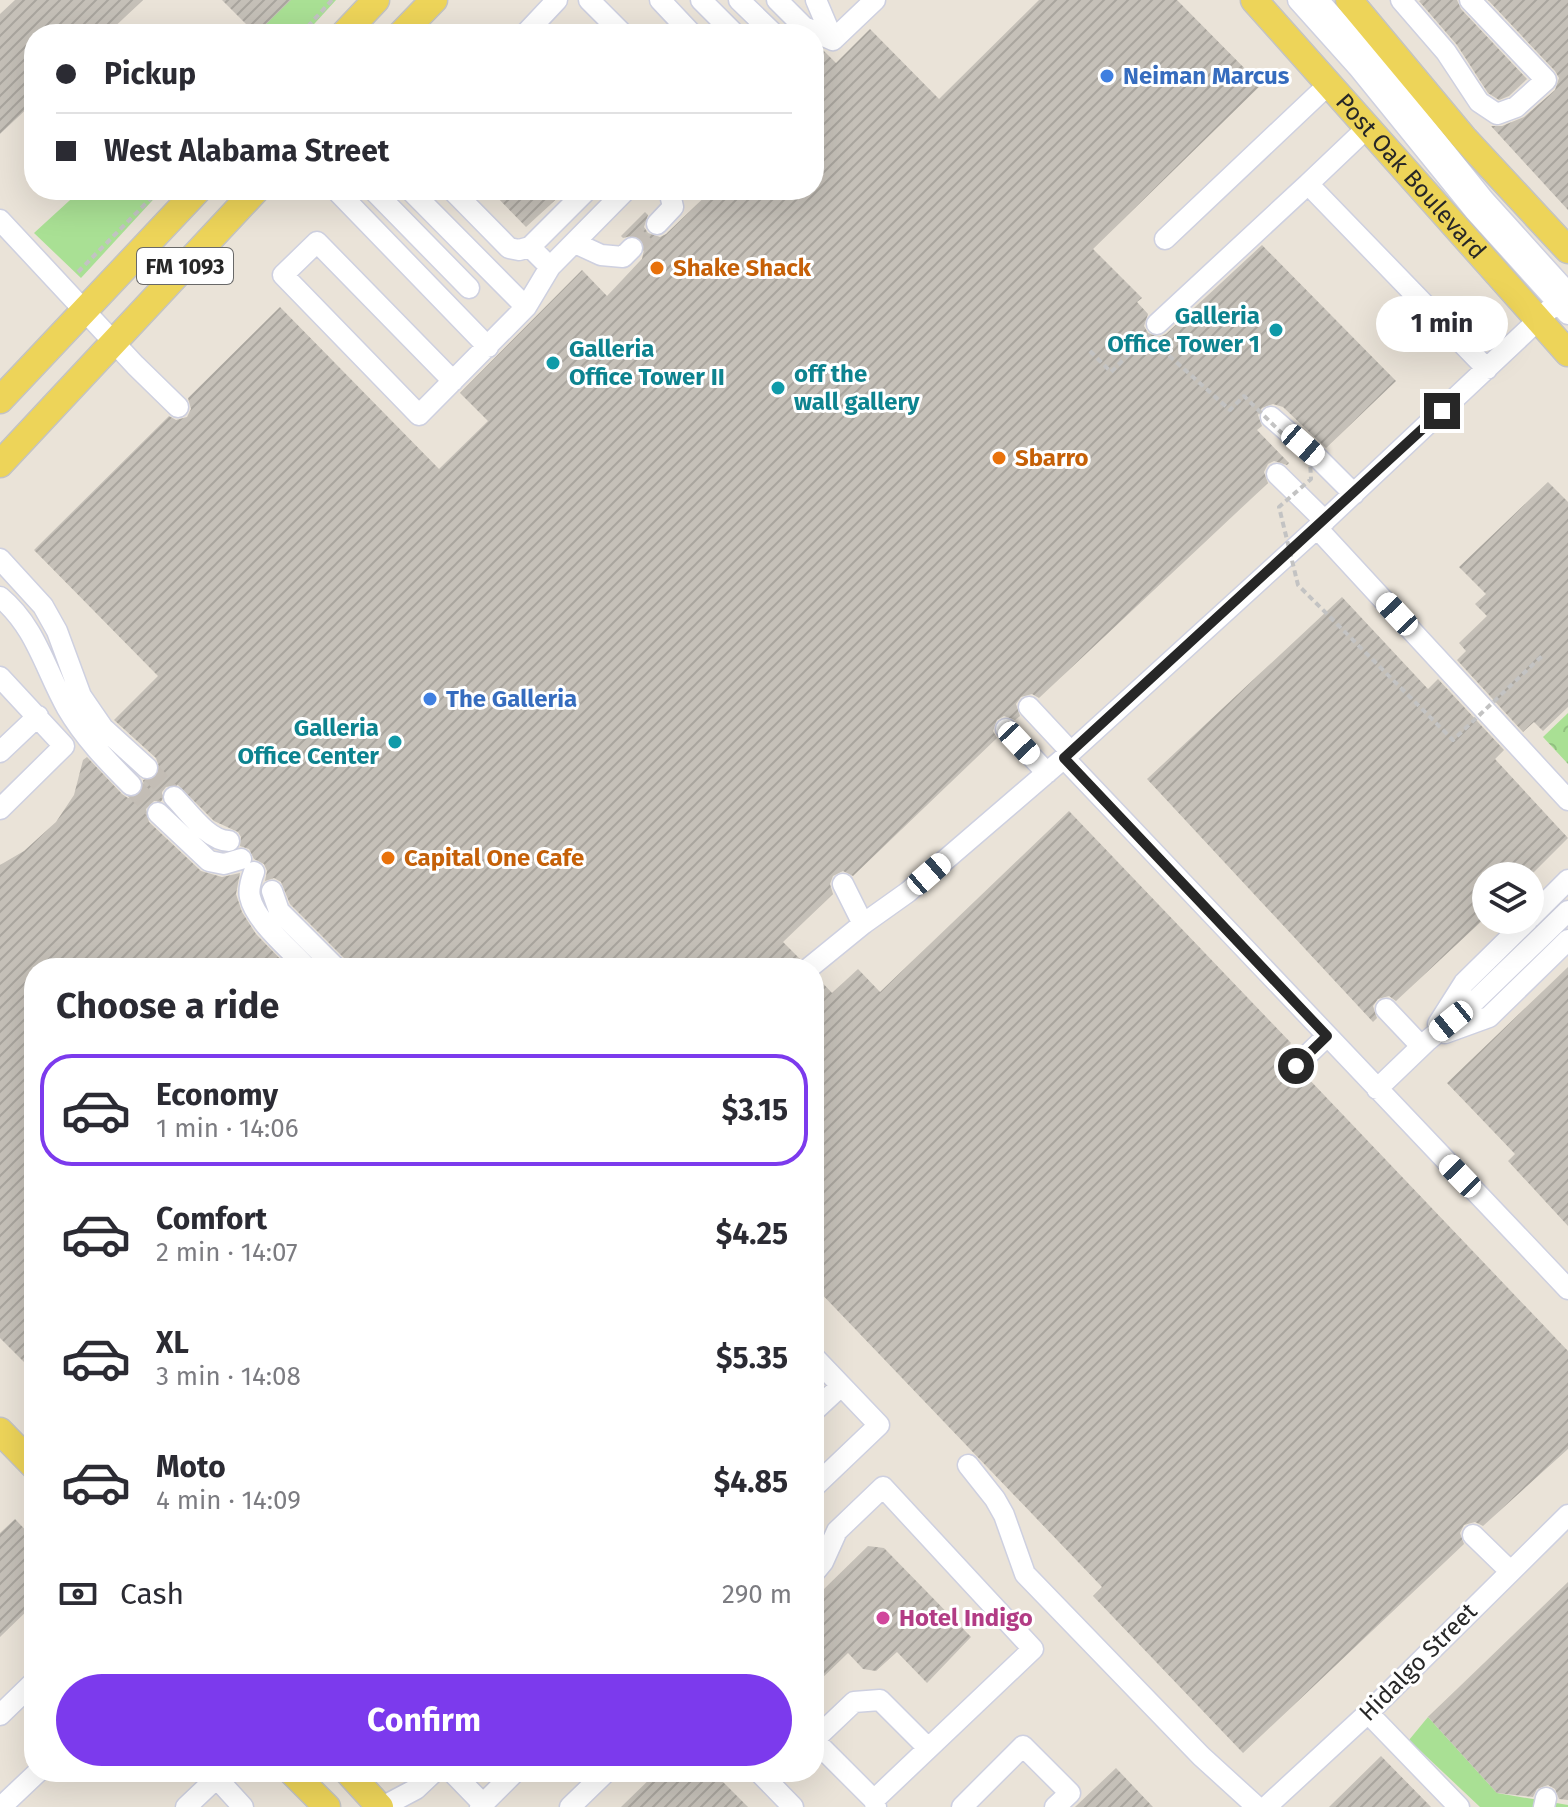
<!DOCTYPE html>
<meta charset="utf-8">
<style>
body{margin:0;font-family:"Fira Sans",sans-serif;background:#f2f2f3;color:#2b2b33;height:100vh;display:flex;flex-direction:column;font-size:30px;white-space:nowrap}
*{box-sizing:border-box;margin:0}
p{font-size:26px;color:#7c7c81}
.icon{flex:none;width:44px;height:44px;fill:none;stroke:currentColor;stroke-width:2;stroke-linecap:round;stroke-linejoin:round}
.map{position:relative;flex:1;overflow:hidden}
.side{position:absolute;left:24px;top:958px;width:800px;height:824px;display:flex;flex-direction:column;background:#fff;border-radius:32px;box-shadow:0 8px 32px #0002}
.side>*{flex:none}
.hud{position:absolute;left:24px;top:24px;width:800px;height:176px;border-radius:32px;box-shadow:0 8px 32px #0002;display:grid;align-content:center;height:176px;padding:0 32px;background:#fff}
.fabs{position:absolute;left:1472px;top:862px;display:grid;gap:16px}
.fabs a{display:grid;place-items:center;width:72px;height:72px;border-radius:50%;background:#fff;box-shadow:0 8px 32px #0002;font-size:40px}
.end{position:absolute;width:36px;height:36px;margin:-18px;border:10px solid #272727;background:#fff;box-shadow:0 0 0 4px #fff}
.from{border-radius:50%}
.bubble{position:absolute;height:56px;border-radius:28px;background:#fff;box-shadow:0 8px 32px #0002;font-size:26px;font-weight:700;line-height:56px;text-align:center}
.car{position:absolute;width:24px;height:48px;margin:-24px -12px;border-radius:10px;box-shadow:0 0 6px 2px #0007;background:linear-gradient(#fff 24%,#345 0 40%,#fff 0 76%,#345 0 86%,#fff 0)}
.hud b{display:flex;align-items:center;gap:28px;height:76px;font-size:30px}
.hud b+b{border-top:2px solid #e1e1e2}
.hud i{width:20px;height:20px;background:#2b2b33}
ul{padding:0;list-style:none}
li{display:flex;align-items:center;gap:24px;height:112px;margin:0 16px 12px;padding:0 16px;border:4px solid transparent;border-radius:32px}
li div{flex:1}
li b{display:block;font-size:30px}
li em{font-style:normal;font-weight:700}
li.on{border-color:#7c3aed}
li>.icon{width:72px;height:72px;stroke-width:1.5}
h2{padding:0 32px;font-size:36px;line-height:96px}
.pay{display:flex;align-items:center;gap:20px;height:88px;padding:0 32px;font-size:30px}
.pay p{margin-inline-start:auto}
.cta{display:flex;gap:16px;margin-top:auto;padding:16px 32px}
.cta a{flex:1;height:92px;border-radius:48px;background:#7c3aed;color:#fff;font-size:32px;font-weight:700;line-height:92px;text-align:center}
.map>svg:first-child{display:block}
.grass{fill:#a9e094}
.park{fill:url(#park-crowns)}
.building{fill:url(#building-hatch)}
.lines{fill:none;stroke-linecap:round;stroke-linejoin:round}
.minor-tunnel{stroke:#c3bdb5;stroke-width:20;stroke-dasharray:20 10;stroke-linecap:butt}
.minor-casing{stroke:#ced0e0;stroke-width:23}
.major-casing{stroke:#c3c3c3;stroke-width:29}
.path{stroke:#c3c3c3;stroke-width:4;stroke-dasharray:6 4;stroke-linecap:butt}
.minor{stroke:#fff;stroke-width:20}
.major{stroke:#edd459;stroke-width:26}
.path-bridge{stroke:#c3c3c3;stroke-width:4;stroke-dasharray:6 4;stroke-linecap:butt}
.route{stroke:#272727;stroke-width:10}
.shop-dot{fill:#3f7fe0;stroke:#fff;stroke-width:3}
.food-dot{fill:#e8710a;stroke:#fff;stroke-width:3}
.culture-dot{fill:#0f9aa8;stroke:#fff;stroke-width:3}
.hotel-dot{fill:#d1479c;stroke:#fff;stroke-width:3}
.labels{text-anchor:middle;stroke-width:6;stroke-linejoin:round;paint-order:stroke}
.shield{fill:#fff;stroke:#686868;stroke-width:2}
.shield-label{font-size:22px;font-weight:bold;fill:#272727}
.shop-label{font-size:24px;font-weight:bold;fill:#366cbe;stroke:#fff;text-anchor:start}
.street-label{font-size:24px;fill:#272727;stroke:#fff}
.food-label{font-size:24px;font-weight:bold;fill:#c56008;stroke:#fff;text-anchor:start}
.culture-label{font-size:24px;font-weight:bold;fill:#0d838f;stroke:#fff;text-anchor:end}
.hotel-label{font-size:24px;font-weight:bold;fill:#b23c85;stroke:#fff;text-anchor:start}
</style>
<div class="map">
<svg width="1568" height="1807" viewBox="0 0 1568 1807">
<defs>
<pattern id="park-crowns" width="20" height="18" patternUnits="userSpaceOnUse" patternTransform="scale(2)"><rect width="20" height="18" fill="#a9e094"/><path d="M2 6a3 3 0 1 1 6 0M12 15a3 3 0 1 1 6 0" fill="none" stroke="#91c080"/></pattern>
<pattern id="building-hatch" width="6" height="6" patternUnits="userSpaceOnUse" patternTransform="scale(2)"><rect width="6" height="6" fill="#c5c0b8"/><path d="M-1 1l2-2M0 6l6-6M5 7l2-2" fill="none" stroke="#a9a59e"/></pattern>
</defs>
<rect width="100%" height="100%" fill="#eae3d8"/>
<path class="grass" d="M285 0H336L305 34H249Z
M81 190H162L81 278 34 233Z
M1428 1717 1497 1793 1568 1805V1807H1480L1409 1740Z"/>
<path class="park" d="M1568 713V764L1543 737Z"/>
<path class="building" d="M15 0H143L107 34H34V102L0 134V14Z
M222 0H291L256 34Z
M1039 0H1177L1261 85 1093 249 1142 298 1137 302 1148 314 1144 326 1148 333 1159 337 1166 334 1262 245 1396 381 1326 448 1283 407 1273 404 1262 408 1258 415 1262 426 1257 430 1289 463 1287 465 1274 461 1268 464 1264 472 1268 483 1039 698 1032 694 1021 697 1016 704 1020 716 1015 720 1004 716 997 720 993 731 997 738 853 876 843 871 833 876 830 884 833 894 783 942 800 959 796 968H349L345 959 290 904 281 882 274 878 265 881 267 871 264 864 254 859 249 849 240 846 241 837 238 832 214 821 178 785 166 787 162 792V801H154L146 809 149 822 201 871 222 877 240 873 236 894 242 912 256 934 289 968H34V1372L0 1338V865L24 851 56 822 74 795 83 760 87 757 122 794 128 798 140 795 144 788 143 780H152L160 770 156 758 114 720 158 676 34 550 169 416 176 420 187 417 191 409 188 398 280 307 439 469 488 421 460 393 582 270 607 296 642 259 645 245 642 239 635 235 623 238 621 236 645 212 648 215 644 227 648 233 660 237 666 234 712 190H814V46L823 50 836 63 870 29 939 99Z
M1421 0H1457L1461 9 1527 79 1509 96 1499 100 1488 93 1457 45 1419 1Z
M1488 0H1568V210L1491 126H1502L1524 117 1555 90 1559 78 1555 71Z
M490 190H566L526 227Z
M1548 482 1568 502V707L1543 731 1534 722 1523 732 1457 660 1466 651 1459 643 1487 616 1475 604 1486 594 1459 567Z
M1342 597 1428 689 1438 679 1504 750 1495 759 1568 838 1530 876H1486V917L1396 1001 1389 996 1378 999 1373 1006 1377 1018 1373 1022 1147 779Z
M1069 811 1291 1043 1282 1052 1287 1056 1283 1063 1286 1074 1293 1079 1305 1075 1568 1351V1449L1483 1526 1475 1522 1464 1525 1460 1533 1464 1544 1243 1753 1093 1596 1102 1587 814 1286V980L818 978 832 993 858 969 880 992Z
M1568 967V1226L1508 1161 1515 1154 1447 1083Z
M15 1519 34 1539V1604L0 1637V1533Z
M868 1546 884 1548 971 1637 927 1683 897 1652 876 1671 863 1669 848 1653 814 1686V1599Z
M1568 1582V1800L1559 1799 1555 1789 1548 1785 1537 1789 1533 1797 1497 1793 1428 1717Z
M1381 1756 1431 1807H1329Z
M1116 1768 1153 1807H1075Z
M657 1772H713L748 1807H621Z"/>
<g class="lines">
<path class="minor-tunnel" d="M632 248 657 224
M147 768 174 797
M131 785 158 813"/>
<defs>
<path id="minor" d="M589 0 623 34
M660 0 692 34
M701 0 735 34
M739 0 774 34
M777 0 804 27 833 40 875 0
M816 0 833 40
M1298 0 1358 67 1474 210 1568 314
M1318 0 1366 53 1484 200 1568 293
M1401 0 1446 52 1479 102 1497 114 1516 107 1546 80 1470 0
M525 34 557 0
M1369 126 1308 184 1487 369
M336 190 488 347
M373 190 469 288
M410 190 526 307
M452 190 509 248 519 250 530 247 550 267
M0 220 135 365 178 407
M657 224 673 207 669 190
M1165 239 1330 83
M575 243 601 255 623 257 632 248
M530 247 587 190
M1157 324 1308 184
M453 381 317 242 283 275 419 415 526 307 550 267 626 190
M1271 417 1319 459 1354 494
M1277 474 1325 521
M1317 528 1568 800
M0 559 43 606 57 631 81 696 103 728 147 768
M0 597C36 627 45 669 67 708 84 737 107 761 131 785
M0 677 64 746 0 809
M1029 707 1071 752
M1006 729 1047 773
M0 752 38 716
M1064 758 1568 1289
M174 797C188 811 208 841 229 841
M158 813 209 861 224 864 241 859
M254 872C251 880 248 889 250 897 255 921 291 950 307 968
M843 884 863 924
M272 891 279 911 336 968
M1530 918 1568 880
M809 968 863 924 908 892 1071 752 1317 528 1568 292
M1386 1009 1421 1046
M1438 1024 1464 983 1528 920
M1445 1033 1489 1017 1568 940
M1296 1066 1327 1036
M1377 1089 1427 1041 1475 1001 1568 911
M814 1357 879 1425 814 1487
M814 1411 841 1386
M968 1465 995 1499 1004 1515 1025 1574 1201 1756 1257 1807
M1473 1535 1510 1571
M814 1573 823 1562 837 1531 883 1487 1033 1649 874 1800
M1368 1713 1459 1807
M0 1715 34 1682
M211 1772 243 1807
M452 1772 483 1804
M759 1772 793 1807
M1 1807 38 1772
M186 1807 223 1772
M382 1807 416 1789 434 1772
M480 1807 515 1772
M570 1807 606 1772
M876 1807 874 1800 814 1740 854 1702 880 1700 928 1748
M962 1807 1023 1746 1070 1793 1055 1807
M1266 1807 1368 1713 1568 1515
M1544 1807 1546 1798"/>
<g id="major">
<path id="s1" d="M1254 0 1568 353"/>
<path d="M1349 0 1464 138 1568 250"/>
<path d="M344 34 376 0"/>
<path d="M401 34 434 0"/>
<path d="M0 400 198 190"/>
<path d="M0 464 256 190"/>
<path d="M0 1431 34 1466"/>
<path d="M292 1772 327 1807"/>
<path d="M348 1772 380 1807"/>
</g>
</defs>
<use href="#minor" class="minor-casing"/>
<use href="#major" class="major-casing"/>
<path class="path" d="M301 34 332 0
M78 272 159 190"/>
<use href="#minor" class="minor"/>
<use href="#major" class="major"/>
<path class="path-bridge" d="M1090 351 1111 372 1147 336 1230 410 1244 396 1310 461 1311 479 1279 507 1298 585 1453 740 1542 656"/>
</g>
<g class="lines">
<path class="route" d="M1296 1066 1327 1036 1064 758 1442 411"/>
</g>
<g class="shop-dot">
<circle cx="1107" cy="76" r="8"/>
<circle cx="430" cy="699" r="8"/>
</g>
<g class="food-dot">
<circle cx="657" cy="268" r="8"/>
<circle cx="999" cy="458" r="8"/>
<circle cx="388" cy="858" r="8"/>
</g>
<g class="culture-dot">
<circle cx="1276" cy="330" r="8"/>
<circle cx="553" cy="363" r="8"/>
<circle cx="778" cy="388" r="8"/>
<circle cx="395" cy="742" r="8"/>
</g>
<circle class="hotel-dot" cx="883" cy="1618" r="8"/>
<g class="labels">
<rect class="shield" x="137" y="248" width="96" height="36" rx="6"/>
<g class="shield-label">
<text x="185" y="274">FM 1093</text>
</g>
<g class="shop-label">
<text x="1123" y="84">Neiman Marcus</text>
<text x="446" y="707">The Galleria</text>
</g>
<g class="street-label">
<text dy="8" stroke="none"><textPath href="#s1" startOffset="236">Post Oak Boulevard</textPath></text>
<text transform="translate(1418 1662) rotate(-45)" y="8">Hidalgo Street</text>
</g>
<g class="food-label">
<text x="673" y="276">Shake Shack</text>
<text x="1015" y="466">Sbarro</text>
<text x="404" y="866">Capital One Cafe</text>
</g>
<g class="culture-label">
<text x="1260" y="324">Galleria<tspan x="1260" dy="28">Office Tower 1</tspan></text>
<text x="569" y="357" text-anchor="start">Galleria<tspan x="569" dy="28">Office Tower II</tspan></text>
<text x="794" y="382" text-anchor="start">off the<tspan x="794" dy="28">wall gallery</tspan></text>
<text x="379" y="736">Galleria<tspan x="379" dy="28">Office Center</tspan></text>
</g>
<g class="hotel-label">
<text x="899" y="1626">Hotel Indigo</text>
</g>
</g>
</svg>
<div class="fabs">
<a><svg class="icon" aria-label="layers" viewBox="0 0 24 24"><path d="M12 4l9 5-9 5-9-5zM3 14l9 5 9-5"/></svg></a>
</div>
<i class="end from" style="left:1296px;top:1066px"></i>
<i class="end" style="left:1442px;top:411px"></i>
<div class="bubble" style="left:1376px;top:296px;width:132px">1 min</div>
<i class="car" style="left:1303px;top:445px;rotate:131deg"></i>
<i class="car" style="left:1397px;top:614px;rotate:317deg"></i>
<i class="car" style="left:1019px;top:743px;rotate:137deg"></i>
<i class="car" style="left:929px;top:874px;rotate:49deg"></i>
<i class="car" style="left:1451px;top:1021px;rotate:231deg"></i>
<i class="car" style="left:1460px;top:1176px;rotate:316deg"></i>
<div class="hud">
<b><i class="from"></i>Pickup</b>
<b><i></i>West Alabama Street</b>
</div>
<section class="side">
<h2>Choose a ride</h2>
<ul>
<li class="on"><svg class="icon" aria-label="car" viewBox="0 0 24 24"><path d="M5 17H2v-5l4-1 3-4h7l3 4 3 1v5h-3M9 17h6M6 11h13"/><circle cx="7" cy="17" r="2"/><circle cx="17" cy="17" r="2"/></svg><div><b>Economy</b><p>1 min · 14:06</p></div><em>$3.15</em></li>
<li><svg class="icon" aria-label="car" viewBox="0 0 24 24"><path d="M5 17H2v-5l4-1 3-4h7l3 4 3 1v5h-3M9 17h6M6 11h13"/><circle cx="7" cy="17" r="2"/><circle cx="17" cy="17" r="2"/></svg><div><b>Comfort</b><p>2 min · 14:07</p></div><em>$4.25</em></li>
<li><svg class="icon" aria-label="car" viewBox="0 0 24 24"><path d="M5 17H2v-5l4-1 3-4h7l3 4 3 1v5h-3M9 17h6M6 11h13"/><circle cx="7" cy="17" r="2"/><circle cx="17" cy="17" r="2"/></svg><div><b>XL</b><p>3 min · 14:08</p></div><em>$5.35</em></li>
<li><svg class="icon" aria-label="car" viewBox="0 0 24 24"><path d="M5 17H2v-5l4-1 3-4h7l3 4 3 1v5h-3M9 17h6M6 11h13"/><circle cx="7" cy="17" r="2"/><circle cx="17" cy="17" r="2"/></svg><div><b>Moto</b><p>4 min · 14:09</p></div><em>$4.85</em></li>
</ul>
<div class="pay"><svg class="icon" aria-label="cash" viewBox="0 0 24 24"><path d="M3 7h18v10H3z"/><circle cx="12" cy="12" r="2"/></svg>Cash<p>290 m</p></div>
<div class="cta"><a>Confirm</a></div>
</section>
</div>
